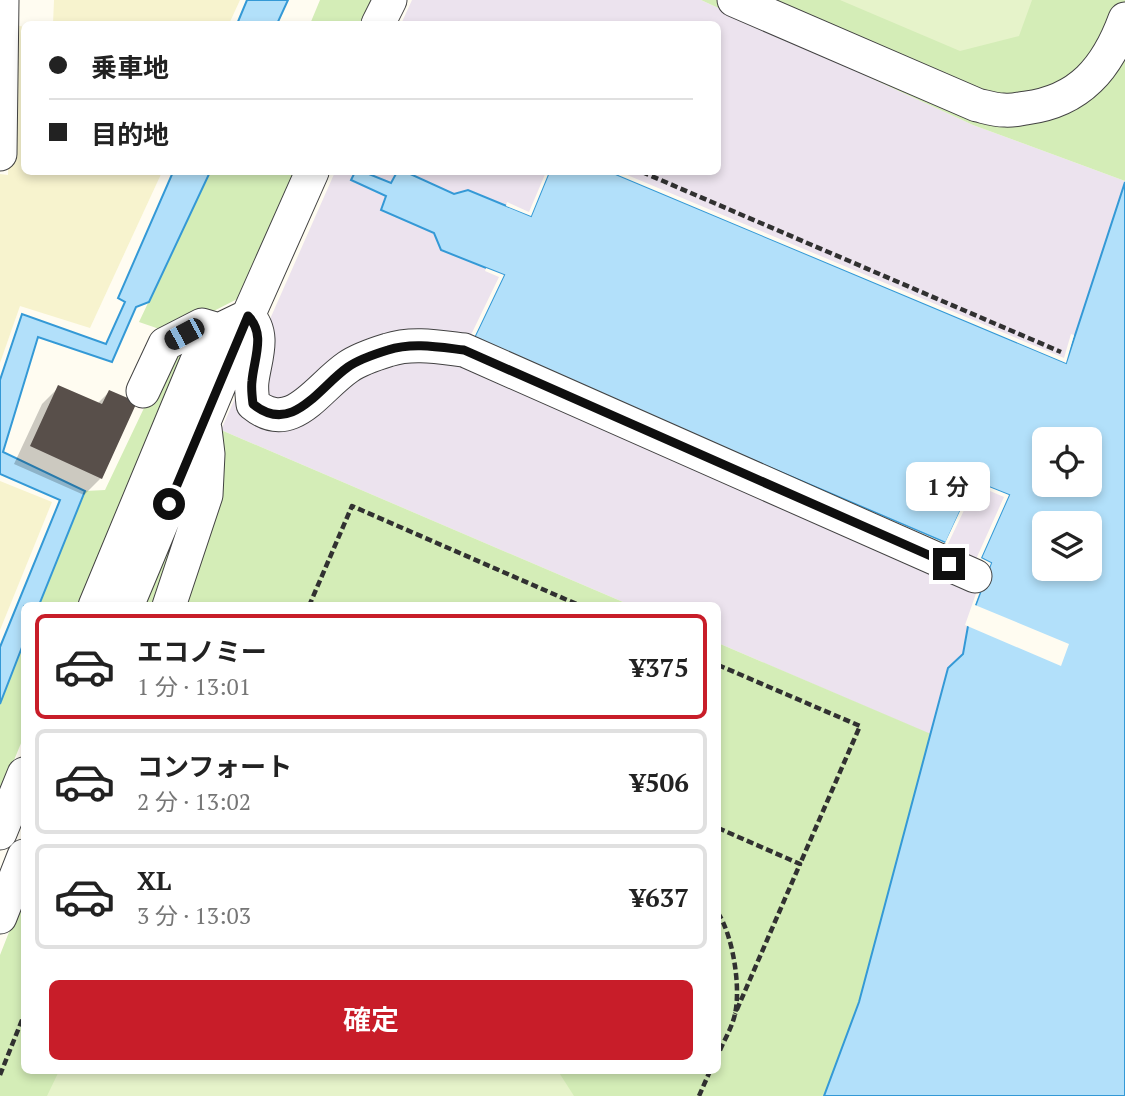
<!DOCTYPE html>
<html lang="ja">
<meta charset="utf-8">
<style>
body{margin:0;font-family:"PT Serif","Noto Sans JP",serif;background:#f2f2f2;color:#222;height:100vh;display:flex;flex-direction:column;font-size:26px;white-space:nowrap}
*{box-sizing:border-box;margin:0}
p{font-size:23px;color:#767676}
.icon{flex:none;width:38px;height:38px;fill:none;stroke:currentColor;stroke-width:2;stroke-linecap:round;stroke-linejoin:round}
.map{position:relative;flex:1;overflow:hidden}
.drawer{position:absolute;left:21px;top:602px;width:700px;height:472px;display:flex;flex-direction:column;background:#fff;border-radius:10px;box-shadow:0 4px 10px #0003}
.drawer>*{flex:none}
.banner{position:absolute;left:21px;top:21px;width:700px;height:154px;border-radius:10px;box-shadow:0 4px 10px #0003;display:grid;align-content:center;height:154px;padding:0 28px;background:#fff}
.tools{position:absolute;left:1032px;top:427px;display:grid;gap:14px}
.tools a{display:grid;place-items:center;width:70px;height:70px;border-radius:10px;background:#fff;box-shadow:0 4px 10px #0003;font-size:35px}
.end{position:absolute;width:32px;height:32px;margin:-16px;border:9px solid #0f0f0f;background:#fff;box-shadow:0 0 0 4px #fff}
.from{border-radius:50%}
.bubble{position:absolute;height:49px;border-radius:10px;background:#fff;box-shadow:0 4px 10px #0003;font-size:23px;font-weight:600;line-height:49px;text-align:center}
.car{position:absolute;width:21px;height:42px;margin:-21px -10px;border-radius:9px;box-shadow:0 0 5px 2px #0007;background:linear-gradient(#222 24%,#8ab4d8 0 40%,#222 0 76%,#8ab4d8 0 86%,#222 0)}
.banner b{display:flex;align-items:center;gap:24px;height:66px;font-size:26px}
.banner b+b{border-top:2px solid #e0e0e0}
.banner i{width:18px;height:18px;background:#222}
ul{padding:12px 0 0;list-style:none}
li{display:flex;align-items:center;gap:21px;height:105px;margin:0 14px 10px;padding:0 14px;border:4px solid #e0e0e0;border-radius:10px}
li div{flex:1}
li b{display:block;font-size:26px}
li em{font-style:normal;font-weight:600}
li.on{border-color:#c81d29}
li>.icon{width:63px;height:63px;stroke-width:1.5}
.button{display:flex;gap:14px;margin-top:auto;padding:14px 28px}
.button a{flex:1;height:80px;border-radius:10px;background:#c81d29;color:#fff;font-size:28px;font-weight:600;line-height:80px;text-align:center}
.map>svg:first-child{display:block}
.industrial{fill:#ece3ee}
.farmland{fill:#f7f3ce}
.green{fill:#d4edb7}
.pitch{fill:#e6f3ca}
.water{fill:#b2e0fa;stroke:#3499d6;stroke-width:2;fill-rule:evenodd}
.pier{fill:#fffcf1}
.shadow{fill:#0003}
.building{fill:#584f4a}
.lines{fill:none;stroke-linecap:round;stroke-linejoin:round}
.minor-casing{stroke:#424242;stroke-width:35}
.path{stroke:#313131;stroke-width:4.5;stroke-dasharray:7 3.5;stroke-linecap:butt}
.minor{stroke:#fff;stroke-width:33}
.route{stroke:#0f0f0f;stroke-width:9}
</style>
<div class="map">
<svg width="1125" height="1096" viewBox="0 0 1125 1096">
<rect width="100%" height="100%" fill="#fffcf1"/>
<path class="industrial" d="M412 0H701L973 125 1125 181 1066 363 991 562 1117 633 932 735 718 643V606L630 605 221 430 335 172H718V24H401Z"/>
<path class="farmland" d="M54 0H240L229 24H53Z
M12 24 24 27V172H162L90 328 20 306 0 363V174L8 175Z
M0 481 52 502 0 630Z"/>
<path class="green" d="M320 0H376L365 24H310Z
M701 0H1125V181L973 125Z
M210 172H299L243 296 171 333 139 322Z
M202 334 80 605 39 606 85 491 105 490 174 345Z
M221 430 630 605 141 606Z
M968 626 984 633 887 901 859 1002 824 1096H0V955L24 894V1071H718V643L931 734 948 668 963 654Z
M24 642V736L0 794V704Z"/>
<path class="pitch" d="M840 0H1032L1019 36 960 51Z
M59 1071H558L574 1096H47Z"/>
<path class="water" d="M247 0H288L277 24H237Z
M173 172H210L149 302 136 307 112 362 38 337 3 452 85 491 39 605 24 606V642L0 704V647L60 500 0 474V380L22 314 106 344 125 302 118 298Z
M355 172H364L391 183 397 172H406L454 194 468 190 531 216 549 172H611L1066 363 1125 182V1096H824L859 1002 948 668 963 654 968 626 991 563 981 558 1009 495 974 481 946 543 473 340 504 275 441 250 434 233 381 210 386 196 351 180ZM1045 439H1090V485H1045ZM1045 523H1090V569H1045Z"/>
<path class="pier" d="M546 172H549L531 216 506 206 507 202 529 212Z
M611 172H620L1064 358 1071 334 1074 335 1066 363Z
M486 268 504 275 473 340 945 543 974 481 1009 495 981 558 991 563 975 605 1069 644 1061 666 965 625 986 565 978 561 977 557 1004 497 976 485 947 546 469 339 499 277 485 271Z"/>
<path class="shadow" d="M59 387 97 404 109 392 101 478 84 495 14 464 42 404Z"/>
<path class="building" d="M58 385 102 404 109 390 137 402 102 479 30 446Z"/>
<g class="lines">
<defs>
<path id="minor" d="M734 0 977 105C986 107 995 110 1004 110 1011 111 1019 109 1026 108 1080 101 1107 68 1125 19
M378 24 390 0
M0 154 2 0
M143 391 165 344 202 325 219 330
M95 606 196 363 219 330 248 316C266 334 255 358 252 381 251 388 252 396 253 404 292 436 317 388 348 367 358 360 375 354 388 350 412 342 439 347 464 350L975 576
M127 606 248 316 312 172
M169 606 206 495 208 454 205 429
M0 833 24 774
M0 917 24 856"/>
</defs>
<use href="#minor" class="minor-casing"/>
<path class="path" d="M642 172 1061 352
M309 606 352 506 581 606
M718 665 860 726 800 864
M718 828 800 864 735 1014
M718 913C733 936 741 987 735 1014 732 1028 723 1042 718 1055
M0 1075 24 1015
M699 1096 710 1071"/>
<use href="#minor" class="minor"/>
</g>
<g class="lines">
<path class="route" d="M169 504 248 316C266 334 254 358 252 381 251 388 252 396 253 404 292 436 318 388 348 367 358 360 375 354 388 350 412 342 439 347 464 350L949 564"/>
</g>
</svg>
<div class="tools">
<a><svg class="icon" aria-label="locate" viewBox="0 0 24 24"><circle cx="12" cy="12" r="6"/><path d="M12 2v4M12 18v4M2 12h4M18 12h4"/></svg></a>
<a><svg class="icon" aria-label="layers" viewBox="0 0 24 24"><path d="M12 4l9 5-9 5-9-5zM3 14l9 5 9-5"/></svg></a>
</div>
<i class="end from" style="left:169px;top:504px"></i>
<i class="end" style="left:949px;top:564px"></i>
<div class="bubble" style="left:906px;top:462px;width:84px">1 分</div>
<i class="car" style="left:184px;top:334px;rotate:242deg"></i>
<div class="banner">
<b><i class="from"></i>乗車地</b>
<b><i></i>目的地</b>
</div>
<section class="drawer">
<ul>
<li class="on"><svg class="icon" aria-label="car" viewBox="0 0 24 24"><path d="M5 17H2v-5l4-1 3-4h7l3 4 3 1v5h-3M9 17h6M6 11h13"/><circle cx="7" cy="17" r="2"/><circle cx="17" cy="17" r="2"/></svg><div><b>エコノミー</b><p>1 分 · 13:01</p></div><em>¥375</em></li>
<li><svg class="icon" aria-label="car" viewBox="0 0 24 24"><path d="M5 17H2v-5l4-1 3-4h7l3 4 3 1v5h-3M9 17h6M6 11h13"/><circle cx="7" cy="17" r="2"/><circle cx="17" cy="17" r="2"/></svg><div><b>コンフォート</b><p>2 分 · 13:02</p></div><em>¥506</em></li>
<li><svg class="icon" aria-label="car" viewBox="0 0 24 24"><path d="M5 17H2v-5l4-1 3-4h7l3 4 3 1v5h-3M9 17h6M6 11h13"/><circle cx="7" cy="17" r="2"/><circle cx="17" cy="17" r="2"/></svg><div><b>XL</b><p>3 分 · 13:03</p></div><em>¥637</em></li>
</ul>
<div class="button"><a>確定</a></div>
</section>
</div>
